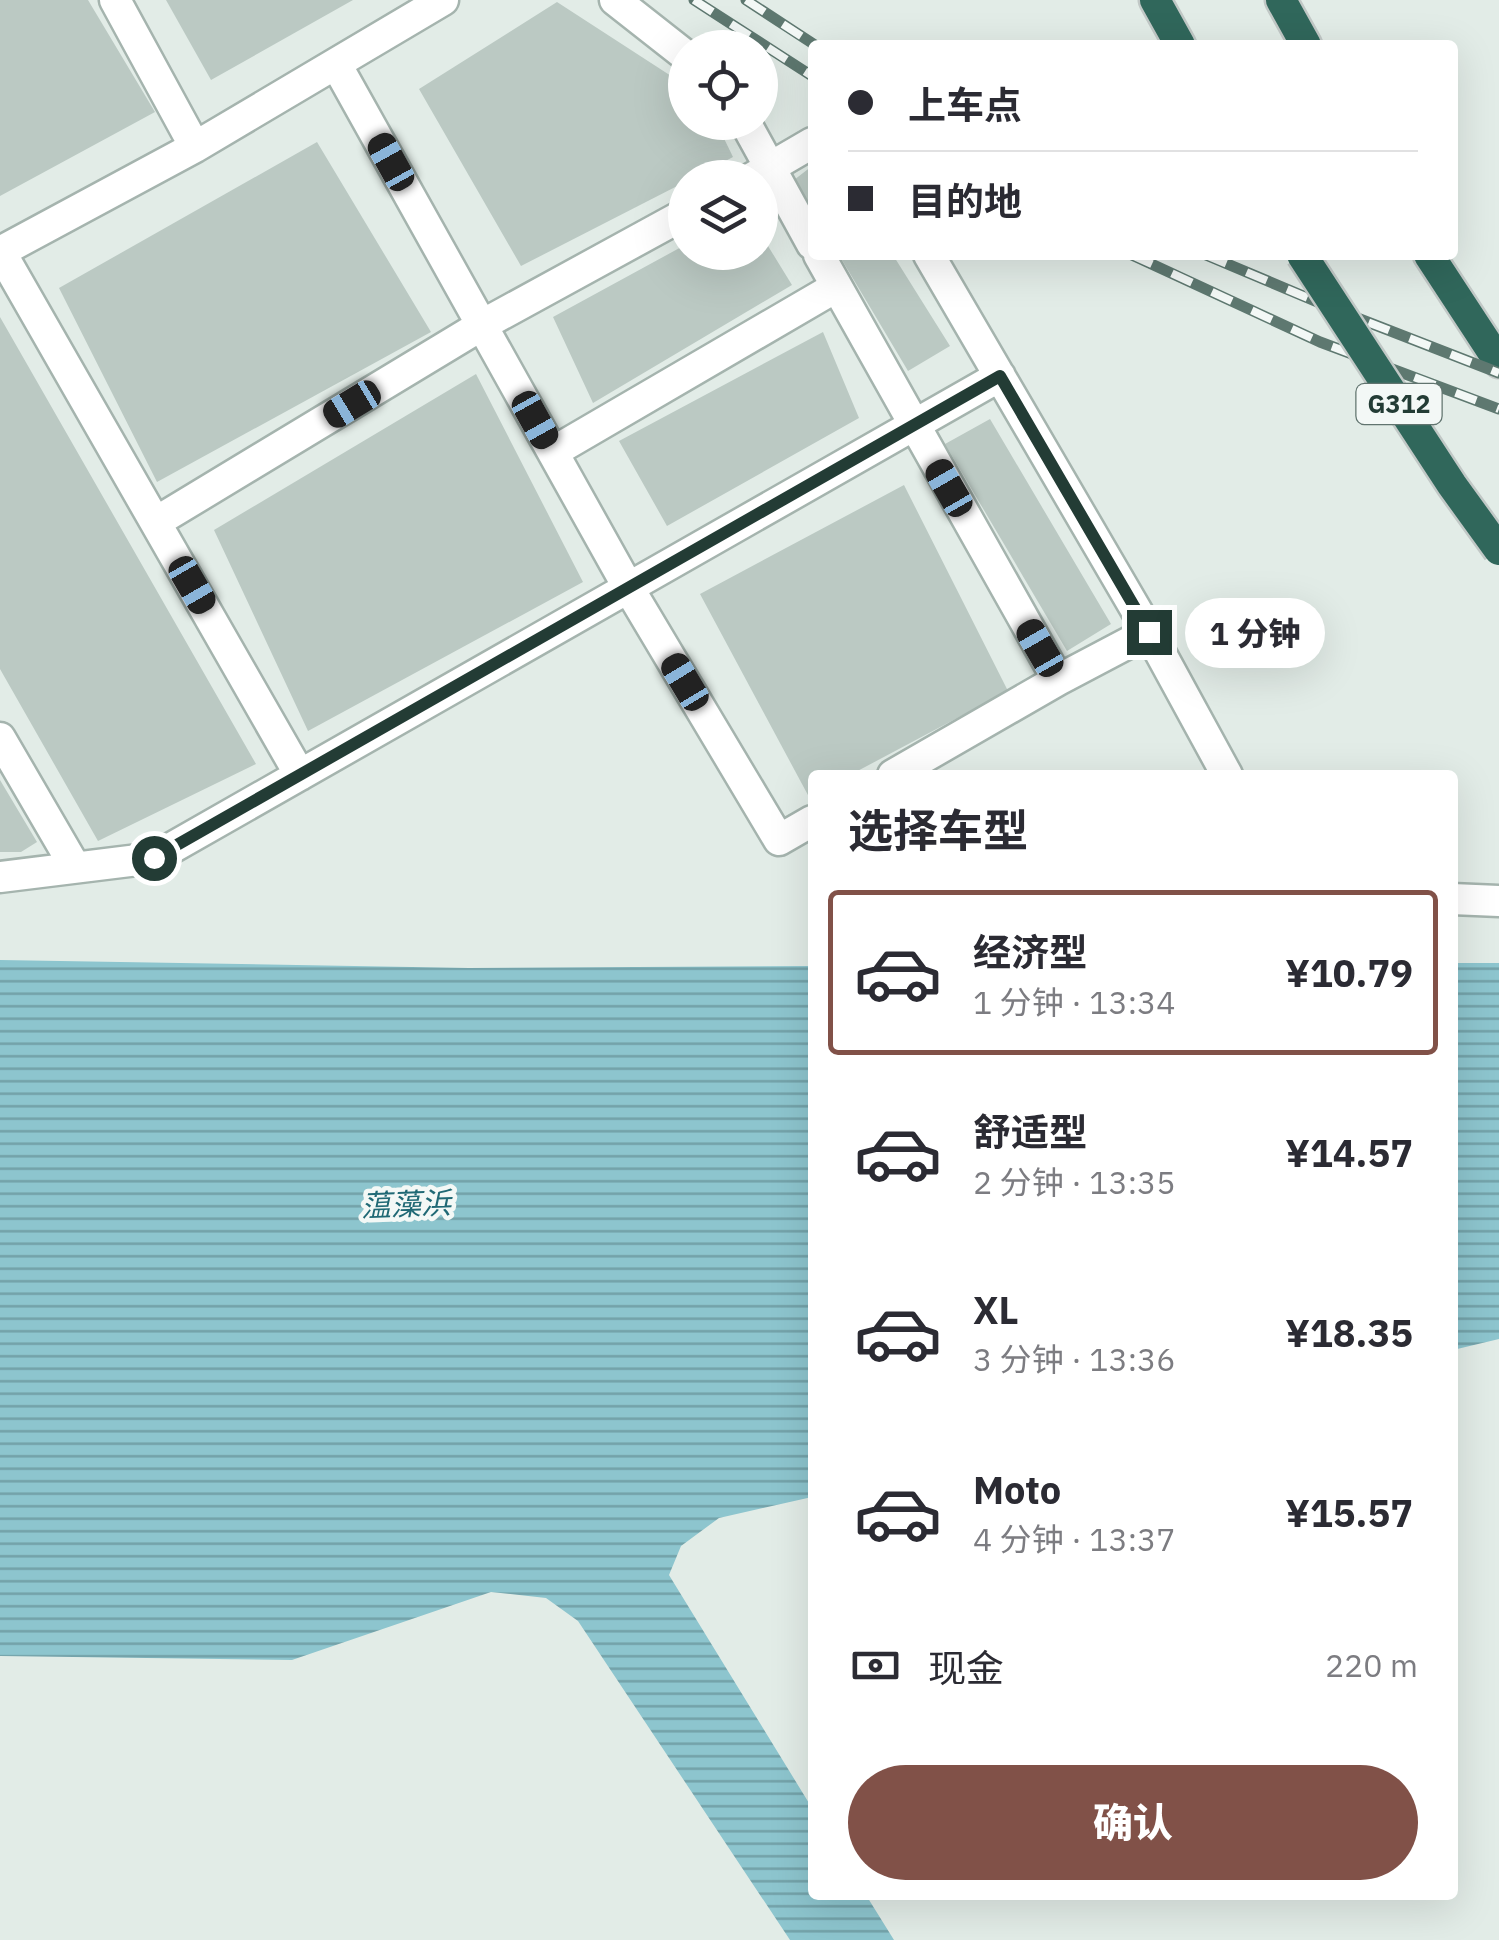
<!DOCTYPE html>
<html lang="zh">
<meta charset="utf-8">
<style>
body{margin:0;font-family:"IBM Plex Sans","Noto Sans SC",sans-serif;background:#f2f2f3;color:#2b2b33;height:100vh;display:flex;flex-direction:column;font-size:38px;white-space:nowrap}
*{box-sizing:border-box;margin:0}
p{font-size:32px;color:#7c7c81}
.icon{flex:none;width:55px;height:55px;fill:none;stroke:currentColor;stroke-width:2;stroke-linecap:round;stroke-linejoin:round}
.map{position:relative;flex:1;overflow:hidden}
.panel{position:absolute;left:808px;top:770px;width:650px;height:1130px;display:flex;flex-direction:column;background:#fff;border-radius:10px;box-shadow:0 10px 40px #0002}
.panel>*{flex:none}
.guide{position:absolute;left:808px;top:40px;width:650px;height:220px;border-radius:10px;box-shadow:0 10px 40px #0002;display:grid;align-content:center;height:220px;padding:0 40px;background:#fff}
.tools{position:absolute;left:668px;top:30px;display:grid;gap:20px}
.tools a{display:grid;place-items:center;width:110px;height:110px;border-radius:50%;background:#fff;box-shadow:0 10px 40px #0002;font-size:50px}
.end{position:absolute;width:45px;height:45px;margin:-22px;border:12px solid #233c35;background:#fff;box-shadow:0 0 0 5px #fff}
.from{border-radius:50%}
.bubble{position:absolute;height:70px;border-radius:35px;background:#fff;box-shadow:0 10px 40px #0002;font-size:32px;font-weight:800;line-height:70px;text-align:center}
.car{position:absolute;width:30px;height:60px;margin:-30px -15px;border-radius:12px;box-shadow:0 0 8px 2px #0007;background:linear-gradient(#222 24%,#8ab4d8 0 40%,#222 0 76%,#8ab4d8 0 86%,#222 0)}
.guide b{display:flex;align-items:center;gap:35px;height:95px;font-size:38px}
.guide b+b{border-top:2px solid #e1e1e2}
.guide i{width:25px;height:25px;background:#2b2b33}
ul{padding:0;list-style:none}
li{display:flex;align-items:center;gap:30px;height:165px;margin:0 20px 15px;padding:0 20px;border:5px solid transparent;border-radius:10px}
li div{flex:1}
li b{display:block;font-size:38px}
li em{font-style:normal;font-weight:800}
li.on{border-color:#815148}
li>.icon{width:90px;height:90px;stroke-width:1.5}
h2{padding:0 40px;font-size:45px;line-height:120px}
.pay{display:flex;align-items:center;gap:25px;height:110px;padding:0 40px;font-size:38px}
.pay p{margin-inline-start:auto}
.primary-button{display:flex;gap:20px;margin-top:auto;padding:20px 40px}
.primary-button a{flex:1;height:115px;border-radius:60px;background:#815148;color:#fff;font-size:40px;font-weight:800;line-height:115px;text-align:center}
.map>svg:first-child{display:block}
.water{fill:url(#water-rules)}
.building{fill:#bbc9c3}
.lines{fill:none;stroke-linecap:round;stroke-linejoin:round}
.street-casing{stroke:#a5b4ae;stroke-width:35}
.highway-casing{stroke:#c1c8c6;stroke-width:35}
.street{stroke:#fff;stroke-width:30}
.highway{stroke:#30675b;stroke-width:30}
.rail-casing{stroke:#5e7870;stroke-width:11}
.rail{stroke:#f3f8f6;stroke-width:8;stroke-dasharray:22;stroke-linecap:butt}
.highway-bridge-casing{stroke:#c1c8c6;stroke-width:35;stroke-linecap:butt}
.highway-bridge{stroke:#30675b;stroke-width:30}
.route{stroke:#233c35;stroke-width:12}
.labels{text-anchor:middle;stroke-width:9;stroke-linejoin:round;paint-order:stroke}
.shield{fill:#f3f8f6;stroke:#61746f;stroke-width:2.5}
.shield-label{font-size:25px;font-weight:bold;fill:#233c35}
.water-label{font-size:30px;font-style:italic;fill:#206975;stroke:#f3f8f6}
</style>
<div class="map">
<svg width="1499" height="1940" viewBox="0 0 1499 1940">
<defs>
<pattern id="water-rules" width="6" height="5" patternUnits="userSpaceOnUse" patternTransform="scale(2.5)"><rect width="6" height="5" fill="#8dc5ce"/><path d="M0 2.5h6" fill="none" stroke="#73a1a8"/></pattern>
</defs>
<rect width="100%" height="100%" fill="#e2ece7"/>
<path class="water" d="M0 960 469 968 812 966V1497L719 1518 681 1546 669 1575 812 1808V1895H866L894 1940H790L578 1621 546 1598 491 1592 292 1660 0 1656Z
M1452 963H1499V1339L1453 1350Z"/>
<path class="building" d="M0 0H88L155 112 0 196Z
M166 0H353L211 80Z
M557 2 685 85V122H716L733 157 694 178H685V182L521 266 419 89Z
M317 142 431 332 157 482 59 288Z
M812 166V210L794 180Z
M760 233 792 285 593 403 553 317 685 245V252H760Z
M839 255H893L950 346 908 371Z
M0 317 256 764 98 841 0 669Z
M823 332 859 418 667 526 619 441Z
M476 374 583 582 308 731 214 530Z
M990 419 1111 624 1067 651 945 444Z
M904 485 1008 691 850 775H812V795L809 797 700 594Z
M0 780 37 842 21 852H0Z"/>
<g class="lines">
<defs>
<path id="street" d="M115 0 195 147 443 0
M615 0 685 55
M336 64 628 587 779 840 812 821
M745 122 812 244
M752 178 812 143
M0 251 300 775
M0 252 195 147
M819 255 1058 680 893 775
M929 255 1149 632 1058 680
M553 452 836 287
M156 522 482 325 685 214
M1149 632 1227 775
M0 738 75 867
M0 877 154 858 1000 376
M1452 899 1499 901"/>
<path id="highway" d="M1155 0 1180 45
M1281 0 1306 45
M1429 255 1499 362"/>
</defs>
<use href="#street" class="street-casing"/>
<use href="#highway" class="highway-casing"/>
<use href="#street" class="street"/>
<use href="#highway" class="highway"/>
<defs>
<path id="rail" d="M694 0 812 76
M746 0 815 45
M1132 255 1320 342 1499 409
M1206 255 1334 309 1499 373"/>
</defs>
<use href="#rail" class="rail-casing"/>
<use href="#rail" class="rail"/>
<defs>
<path id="highway-bridge" d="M1302 255 1452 485 1499 550"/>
</defs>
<use href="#highway-bridge" class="highway-bridge-casing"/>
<use href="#highway-bridge" class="highway-bridge"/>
</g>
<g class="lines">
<path class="route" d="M154 858 1000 376 1149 632"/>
</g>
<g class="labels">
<rect class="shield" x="1356.5" y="384" width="85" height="40" rx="8"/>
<g class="shield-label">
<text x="1399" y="413">G312</text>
</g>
<g class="water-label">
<text transform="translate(406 1205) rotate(-2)" y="10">蕰藻浜</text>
</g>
</g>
</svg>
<div class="tools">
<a><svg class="icon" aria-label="locate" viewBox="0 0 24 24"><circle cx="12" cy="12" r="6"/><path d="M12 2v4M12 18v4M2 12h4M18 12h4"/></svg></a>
<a><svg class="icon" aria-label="layers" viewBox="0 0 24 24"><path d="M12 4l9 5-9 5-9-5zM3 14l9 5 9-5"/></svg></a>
</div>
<i class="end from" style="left:154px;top:858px"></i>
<i class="end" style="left:1149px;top:632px"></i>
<div class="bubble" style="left:1185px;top:598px;width:140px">1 分钟</div>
<i class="car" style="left:391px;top:162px;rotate:331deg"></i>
<i class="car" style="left:352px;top:404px;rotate:239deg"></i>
<i class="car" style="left:535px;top:420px;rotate:151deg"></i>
<i class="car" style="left:949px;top:488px;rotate:330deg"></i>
<i class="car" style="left:192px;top:585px;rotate:150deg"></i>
<i class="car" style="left:1040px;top:648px;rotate:330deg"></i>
<i class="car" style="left:685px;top:682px;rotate:329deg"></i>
<div class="guide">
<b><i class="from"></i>上车点</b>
<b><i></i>目的地</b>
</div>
<section class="panel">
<h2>选择车型</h2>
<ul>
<li class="on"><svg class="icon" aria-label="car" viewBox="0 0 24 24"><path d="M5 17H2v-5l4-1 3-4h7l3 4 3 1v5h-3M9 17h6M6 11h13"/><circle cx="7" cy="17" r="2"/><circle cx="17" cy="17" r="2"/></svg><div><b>经济型</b><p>1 分钟 · 13:34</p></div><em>¥10.79</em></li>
<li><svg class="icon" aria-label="car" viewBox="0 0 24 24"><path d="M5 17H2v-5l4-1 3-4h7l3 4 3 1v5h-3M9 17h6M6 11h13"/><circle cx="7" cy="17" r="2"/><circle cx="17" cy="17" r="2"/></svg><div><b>舒适型</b><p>2 分钟 · 13:35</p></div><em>¥14.57</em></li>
<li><svg class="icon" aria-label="car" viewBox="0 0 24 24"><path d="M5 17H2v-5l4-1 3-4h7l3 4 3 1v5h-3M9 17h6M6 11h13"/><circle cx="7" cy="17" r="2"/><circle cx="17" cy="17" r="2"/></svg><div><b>XL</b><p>3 分钟 · 13:36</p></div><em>¥18.35</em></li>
<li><svg class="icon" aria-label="car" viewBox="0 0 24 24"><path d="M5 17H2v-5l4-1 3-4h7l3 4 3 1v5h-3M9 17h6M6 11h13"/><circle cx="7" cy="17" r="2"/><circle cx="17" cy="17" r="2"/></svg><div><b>Moto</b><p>4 分钟 · 13:37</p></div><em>¥15.57</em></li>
</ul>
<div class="pay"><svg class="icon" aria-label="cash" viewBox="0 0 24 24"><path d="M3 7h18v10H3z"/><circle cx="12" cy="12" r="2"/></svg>现金<p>220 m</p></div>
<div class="primary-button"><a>确认</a></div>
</section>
</div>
